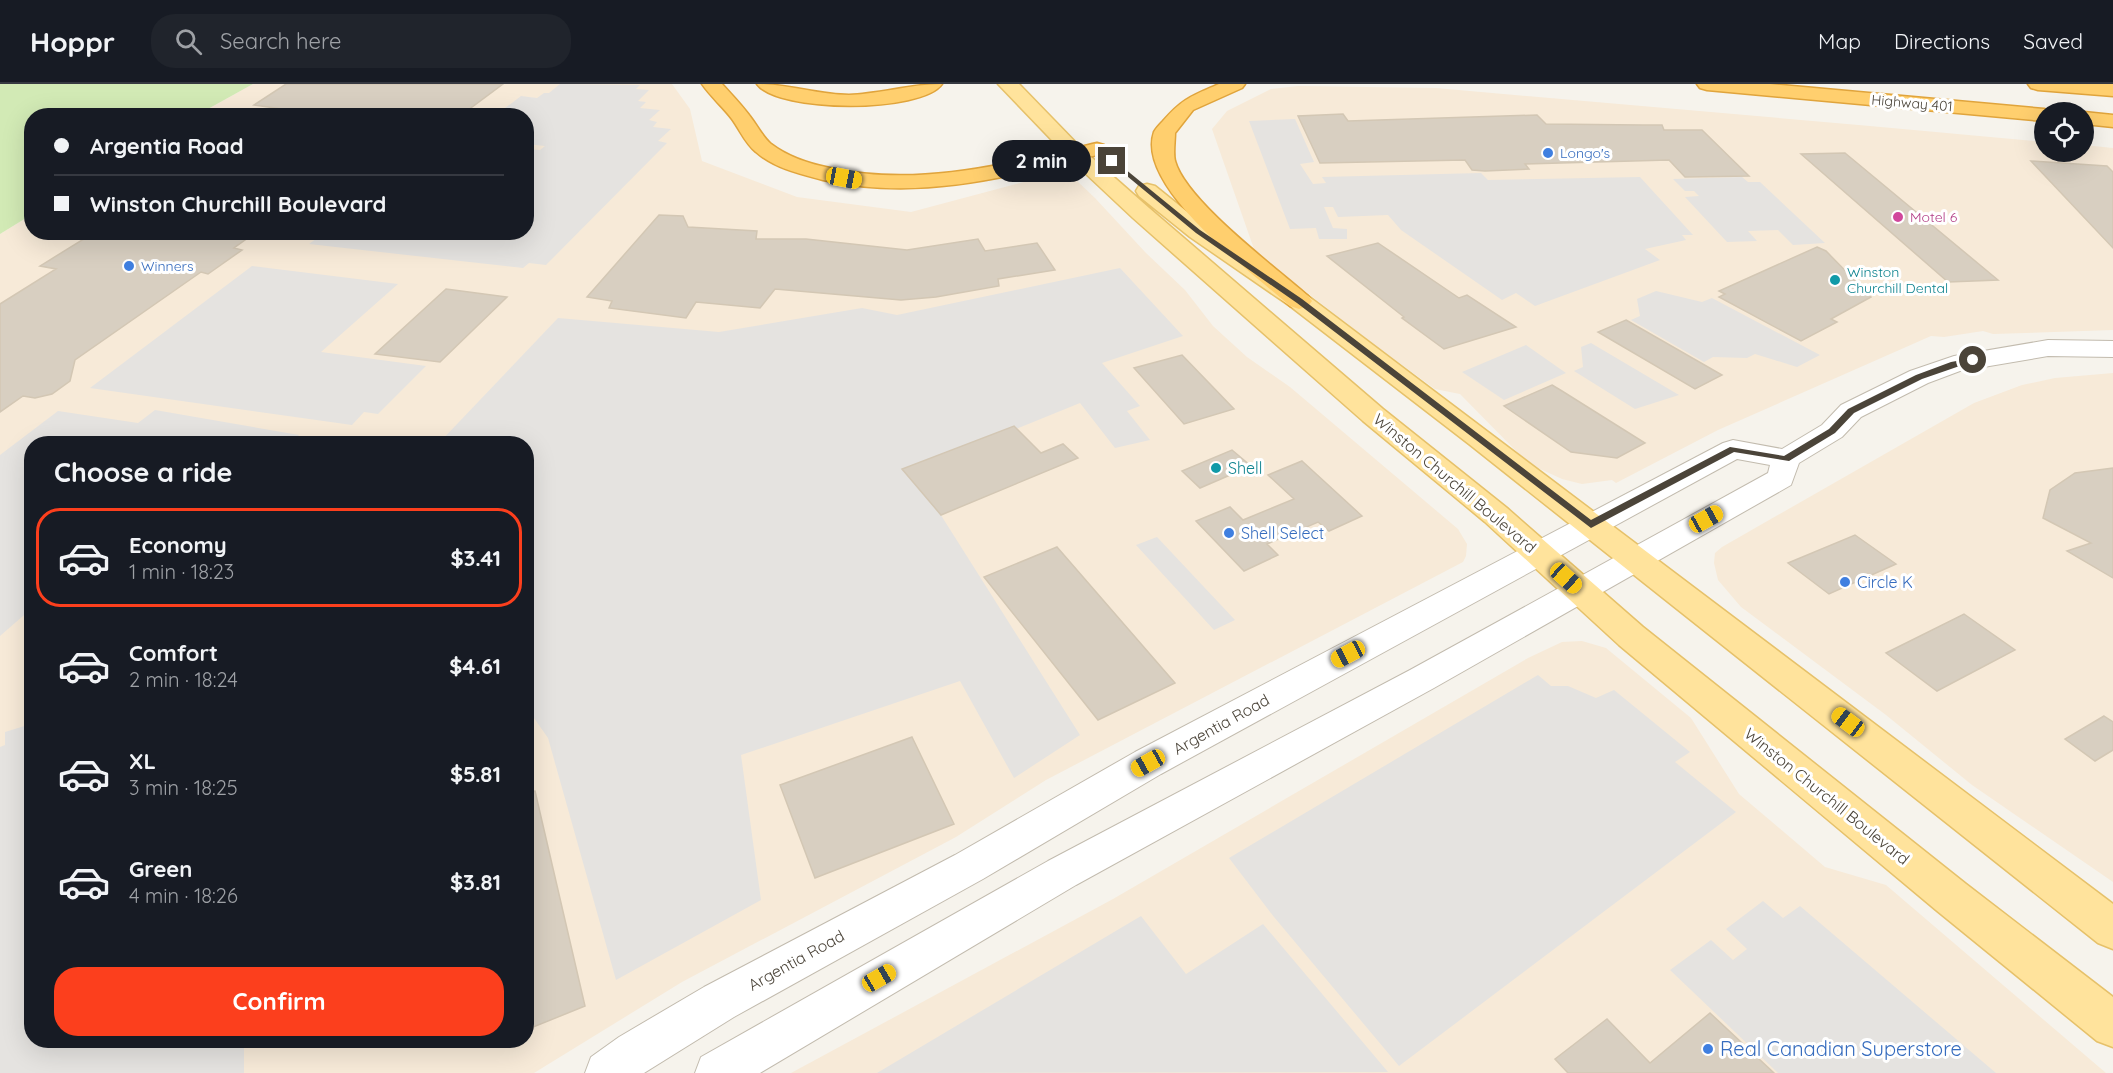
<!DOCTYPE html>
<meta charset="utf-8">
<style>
body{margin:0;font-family:Quicksand,sans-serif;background:#20242c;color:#f1f3f6;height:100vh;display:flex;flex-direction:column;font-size:22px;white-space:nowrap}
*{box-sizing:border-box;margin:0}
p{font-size:20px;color:#9ea1a6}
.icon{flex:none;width:33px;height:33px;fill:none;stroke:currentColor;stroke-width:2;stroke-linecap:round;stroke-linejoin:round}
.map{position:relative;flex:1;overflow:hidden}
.drawer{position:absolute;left:24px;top:352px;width:510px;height:612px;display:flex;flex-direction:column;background:#171b24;border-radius:24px;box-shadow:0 6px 24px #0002}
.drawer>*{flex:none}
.guide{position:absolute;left:24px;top:24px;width:510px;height:132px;border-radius:24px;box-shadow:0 6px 24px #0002;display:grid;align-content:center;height:132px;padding:0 30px;background:#171b24}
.controls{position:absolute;left:2034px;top:18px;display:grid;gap:12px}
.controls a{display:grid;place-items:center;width:60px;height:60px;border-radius:50%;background:#171b24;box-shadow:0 6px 24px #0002;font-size:30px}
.end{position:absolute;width:27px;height:27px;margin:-14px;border:8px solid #4b4439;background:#fff;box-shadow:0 0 0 3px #fff}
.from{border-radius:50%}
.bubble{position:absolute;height:42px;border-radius:21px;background:#171b24;box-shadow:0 6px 24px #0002;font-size:20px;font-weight:800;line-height:42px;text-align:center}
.car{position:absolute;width:18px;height:36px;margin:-18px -9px;border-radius:8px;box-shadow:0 0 4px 2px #0007;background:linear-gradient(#f5c518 24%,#345 0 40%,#f5c518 0 76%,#345 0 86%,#f5c518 0)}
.guide b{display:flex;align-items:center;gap:21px;height:57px;font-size:22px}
.guide b+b{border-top:2px solid #363941}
.guide i{width:15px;height:15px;background:#f1f3f6}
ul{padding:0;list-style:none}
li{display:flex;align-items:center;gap:18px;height:99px;margin:0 12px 9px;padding:0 18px;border:3px solid transparent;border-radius:24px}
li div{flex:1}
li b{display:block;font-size:22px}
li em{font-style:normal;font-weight:800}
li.active{border-color:#fc3f1d}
li>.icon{width:54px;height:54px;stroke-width:1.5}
h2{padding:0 30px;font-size:27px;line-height:72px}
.primary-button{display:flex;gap:12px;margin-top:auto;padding:12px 30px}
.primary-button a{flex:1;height:69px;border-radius:24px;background:#fc3f1d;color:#fff;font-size:24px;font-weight:800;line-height:69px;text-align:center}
header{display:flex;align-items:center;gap:36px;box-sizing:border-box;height:84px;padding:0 30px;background:#171b24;border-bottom:2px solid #363941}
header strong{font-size:28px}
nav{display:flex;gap:33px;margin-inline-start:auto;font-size:21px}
.search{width:420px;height:54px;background:#20242c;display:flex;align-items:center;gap:15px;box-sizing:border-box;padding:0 21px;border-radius:24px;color:#9ea1a6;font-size:22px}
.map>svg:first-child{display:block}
.commercial{fill:#f7ead8;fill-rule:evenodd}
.green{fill:#d2eab5}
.parking{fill:#e5e3e0}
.building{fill:#d8cfc1;stroke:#d3c7b4;stroke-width:1.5}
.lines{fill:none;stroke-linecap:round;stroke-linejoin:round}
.minor-casing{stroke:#c2bbae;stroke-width:2}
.major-casing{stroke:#e6c16a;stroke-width:3}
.highway-casing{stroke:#e0a43c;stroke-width:3}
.minor{fill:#fff;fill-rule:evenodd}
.major{fill:#ffe39c;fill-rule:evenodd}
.highway{fill:#ffcf6e;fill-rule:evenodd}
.route{fill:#4b4439}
.shop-dot{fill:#3f7fe0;stroke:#fff;stroke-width:2}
.hotel-dot{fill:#d1479c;stroke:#fff;stroke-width:2}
.culture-dot{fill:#0f9aa8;stroke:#fff;stroke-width:2}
.labels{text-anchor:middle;stroke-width:6;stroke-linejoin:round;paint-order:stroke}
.far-street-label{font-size:14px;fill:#4b4439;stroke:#fff}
.far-shop-label{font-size:14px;fill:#366cbe;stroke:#fff;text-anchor:start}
.far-hotel-label{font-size:14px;fill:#b23c85;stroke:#fff;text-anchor:start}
.far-culture-label{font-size:14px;fill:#0d838f;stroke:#fff;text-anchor:start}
.culture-label{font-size:16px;fill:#0d838f;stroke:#fff;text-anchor:start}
.street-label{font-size:16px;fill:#4b4439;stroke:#fff}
.shop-label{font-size:16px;fill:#366cbe;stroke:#fff;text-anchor:start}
.near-shop-label{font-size:20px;fill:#366cbe;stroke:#fff;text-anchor:start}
</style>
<header>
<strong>Hoppr</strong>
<div class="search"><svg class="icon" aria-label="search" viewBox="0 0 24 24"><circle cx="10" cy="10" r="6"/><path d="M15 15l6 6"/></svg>Search here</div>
<nav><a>Map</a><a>Directions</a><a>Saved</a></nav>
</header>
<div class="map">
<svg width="2113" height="989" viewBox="0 0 2113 989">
<rect width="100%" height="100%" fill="#f6f3ec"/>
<path class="commercial" d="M253 0H672L690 25 702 77 797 113 911 128 1057 89 1066 91 1075 95 1095 114 1146 169 1185 206 1213 242 1247 273 1290 303 1458 445 1467 460 1466 472 1463 478 1046 696 956 753 682 898 534 989H0V150L31 131 32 148H526V32L197 31ZM32 360H526V957H32Z
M1298 2 1436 4 1870 42 2044 58V68H2084V61L2113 64V246L1993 250 1983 247 1944 253 1931 252 1718 346 1616 399 1612 396 1582 400 1562 395 1538 384 1519 370 1460 310 1435 305 1368 256 1255 168 1212 45 1227 27 1271 5Z
M2113 289V798L1972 701 1886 631 1741 523 1718 496 1714 479 1715 469 1722 463 1974 319 2022 301 2055 294Z
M1582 557 1606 564 1691 634 1739 710 1825 783 1886 801 2106 989H791L1113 815 1528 574 1562 558Z"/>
<path class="green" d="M0 0H253L197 31 32 32 31 131 0 150Z"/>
<path class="parking" d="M560 0 640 1 636 5 649 6 638 17 646 18 640 24 660 26 649 36 657 38 653 43 671 45 658 57 667 59 546 181 529 179 523 184 309 160 324 149 526 148 527 65 540 66 545 62 527 60 526 32 496 31 521 12 537 14 544 9H549Z
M1295 35 1314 78 1300 80 1313 100 1326 99 1322 93 1481 89 1488 96 1640 93 1693 151H1682L1686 156 1645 165 1660 176 1535 222 1516 209 1502 216 1401 146 1388 131 1338 133 1333 123H1324L1333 144 1347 145V155H1319L1316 144 1290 145 1249 37Z
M1742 93 1748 98H1760L1825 159 1793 161 1778 146 1748 147 1757 157 1727 158 1685 113 1699 112 1694 107H1685L1673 95Z
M252 182 398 200 321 268 426 282 378 330 364 328 352 341 90 304Z
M1120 184 1183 252 1102 279 1140 322 1127 327 1150 356 1115 364 1080 319 913 387 1080 651 1014 694 960 597 741 671 761 816 616 896 548 654 527 624 526 360H438L558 234 719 248 862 224 897 231Z
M1656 207 1702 218 1712 214 1820 271 1797 283 1755 270 1747 274 1713 273 1704 278 1631 236 1640 232 1637 215Z
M1591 259 1679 311 1635 325 1574 287 1583 283 1581 263Z
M1526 261 1566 289 1504 316 1462 288Z
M155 326 299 351 289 360H32L31 525 0 552V371L58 327 138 339Z
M1157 453 1235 536 1214 546 1136 461Z
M1538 591 1551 602H1568L1596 614 1614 606 1690 668 1675 678 1736 728 1399 982 1274 833 1229 774Z
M31 640 32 957H244V989H0V663L5 661V648Z
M1763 817 1783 834 1800 822 1996 989H1778L1670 886 1711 856 1733 876 1747 865 1726 845Z
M1141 832 1186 890 1263 840 1388 988 877 989Z"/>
<path class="building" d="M286 0H503L460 32H272L282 25 254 21Z
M1343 30 1348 37 1537 31 1546 40 1642 41H1662L1664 46H1702L1749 92 1685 93 1669 76 1525 80 1529 85 1485 87 1472 86 1465 76 1320 79 1298 32Z
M1845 69 1998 196 1948 198 1801 70Z
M2031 77 2107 82 2113 88V164Z
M659 131 683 132 688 143 757 147 756 155H806L907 166 978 155 985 167 1037 159 1055 186 998 195 999 202 936 213 901 216 775 205 760 224 696 218 686 234 609 224 612 217 587 213Z
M95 148H256L234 164 242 166 208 190 201 188 75 276 70 297 52 310 35 314 23 312 0 328V220L56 185 40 182Z
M1378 159 1459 214 1467 211 1516 243 1444 265 1402 234 1404 233 1327 172Z
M1817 163 1826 167 1871 213 1831 235 1837 238 1801 257 1719 213 1725 210 1719 207Z
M446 205 507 213 440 278 375 270Z
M1626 236 1722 291 1695 305 1598 248Z
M1182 271 1234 325 1184 340 1134 284Z
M1552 301 1562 307 1645 359 1617 374 1571 368 1504 322Z
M1014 342 1041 369 1063 360 1078 374 941 431 902 385Z
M1232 366 1251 382 1200 404 1182 387Z
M1302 377 1362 432 1329 447 1318 438 1267 460 1278 471 1244 487 1196 437 1230 423 1243 436 1294 415 1268 391Z
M2113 384V494L2067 467 2091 459 2043 434 2050 406 2075 389Z
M1855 451 1896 480 1829 510 1788 479Z
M1057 463 1175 599 1098 636 984 493Z
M1964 530 2015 566 1937 607 1886 569Z
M2104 632 2113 638V666L2095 677 2065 655Z
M912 653 954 740 815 794 780 701Z
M535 707 585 922 526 946V708Z
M1710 929 1774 989H1568L1555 975 1607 935 1650 979Z"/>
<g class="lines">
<defs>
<path id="minor" d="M2048 256 2113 257V273L2048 272 1960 287 1928 299 1861 333 1842 353 1799 379 1791 401 1434 604 1076 801 760 989H695L701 973 1048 777 1410 586 1768 389 1770 381 1737 375 1161 690 983 795 734 933 644 989H585L591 973 619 953 704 903 955 771 1135 668 1723 359 1733 356 1782 365 1822 341 1841 321 1910 287 1954 272Z"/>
<path id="major" d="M998 0H1019L1083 66 1149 124 1383 325 1507 424 1643 543 1966 800 2113 913V963L2097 957 1936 826 1619 561 1485 438 1363 337 1133 134 1069 74Z
M1147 100 1155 102 1206 143 1308 212 2113 820V865L2098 859 1469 360 1290 222 1190 153 1139 112 1136 107 1139 102Z"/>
<path id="highway" d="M702 0H722C731 10 741 20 749 31 757 41 762 52 771 60 788 73 810 80 830 84 920 104 1009 79 1097 59L1104 61 1107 65 1104 69 1097 71C1004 94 918 117 823 96 800 90 774 84 756 68 745 59 740 46 732 35 723 23 711 13 702 0Z
M757 0C789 0 818 11 849 11 881 10 910 0 942 0 922 29 778 29 757 0Z
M1219 0H1245L1242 4 1193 26 1175 49C1175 57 1173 69 1175 77 1186 117 1275 183 1308 212L1312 217 1308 222 1299 225 1290 222C1254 190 1135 103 1154 48 1156 44 1160 40 1163 37 1183 14 1192 12 1219 0Z
M1697 0H1770L2044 25 2052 28H2044V37L1707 6 1700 4Z
M2028 0H2113V12L2038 6 2031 4Z
M2082 28H2084L2113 31V43L2084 40Z"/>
</defs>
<use href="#minor" class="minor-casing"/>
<use href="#major" class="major-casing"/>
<use href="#highway" class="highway-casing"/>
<use href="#minor" class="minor"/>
<use href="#major" class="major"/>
<use href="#highway" class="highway"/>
</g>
<path class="route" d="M1110 76H1114L1200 146 1302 215 1591 436 1730 363 1784 372 1829 345 1848 325 1916 291 1951 278 1973 274 1977 276 1922 295 1854 329 1835 349 1789 377 1734 368 1591 444 1297 219 1196 149 1110 78Z"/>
<g class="shop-dot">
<circle cx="1548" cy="69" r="6"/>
<circle cx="129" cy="182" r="6"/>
<circle cx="1229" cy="449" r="6"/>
<circle cx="1845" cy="498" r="6"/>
<circle cx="1708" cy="965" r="6"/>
</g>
<circle class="hotel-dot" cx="1898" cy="133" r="6"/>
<g class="culture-dot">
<circle cx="1835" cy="196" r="6"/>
<circle cx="1216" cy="384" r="6"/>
</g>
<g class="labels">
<g class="far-street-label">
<text transform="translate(1912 19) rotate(5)" y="5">Highway 401</text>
</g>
<g class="far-shop-label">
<text x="1560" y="74">Longo's</text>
<text x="141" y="187">Winners</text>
</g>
<g class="far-hotel-label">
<text x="1910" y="138">Motel 6</text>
</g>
<g class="far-culture-label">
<text x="1847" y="193">Winston<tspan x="1847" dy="16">Churchill Dental</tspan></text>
</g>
<g class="culture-label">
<text x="1228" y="390">Shell</text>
</g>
<g class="street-label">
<text transform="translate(1455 399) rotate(40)" y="6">Winston Churchill Boulevard</text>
<text transform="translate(1221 640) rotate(-29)" y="6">Argentia Road</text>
<text transform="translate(1827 712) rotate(39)" y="6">Winston Churchill Boulevard</text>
<text transform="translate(796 876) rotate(-29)" y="6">Argentia Road</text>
</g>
<g class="shop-label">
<text x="1241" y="455">Shell Select</text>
<text x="1857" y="504">Circle K</text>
</g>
<g class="near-shop-label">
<text x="1720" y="972">Real Canadian Superstore</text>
</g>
</g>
</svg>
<div class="controls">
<a><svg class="icon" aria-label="locate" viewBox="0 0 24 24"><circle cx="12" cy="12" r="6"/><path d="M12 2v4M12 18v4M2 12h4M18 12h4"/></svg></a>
</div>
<i class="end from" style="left:1973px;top:276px"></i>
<i class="end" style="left:1112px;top:77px"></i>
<div class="bubble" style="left:992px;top:56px;width:99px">2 min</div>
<i class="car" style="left:844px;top:94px;rotate:101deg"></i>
<i class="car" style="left:1706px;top:435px;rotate:61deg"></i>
<i class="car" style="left:1566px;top:494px;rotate:132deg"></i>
<i class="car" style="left:1348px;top:570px;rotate:242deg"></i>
<i class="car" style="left:1848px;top:638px;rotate:307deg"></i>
<i class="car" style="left:1148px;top:679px;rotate:241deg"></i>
<i class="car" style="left:879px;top:894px;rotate:60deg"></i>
<div class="guide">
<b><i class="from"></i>Argentia Road</b>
<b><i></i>Winston Churchill Boulevard</b>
</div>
<section class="drawer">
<h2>Choose a ride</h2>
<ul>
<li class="active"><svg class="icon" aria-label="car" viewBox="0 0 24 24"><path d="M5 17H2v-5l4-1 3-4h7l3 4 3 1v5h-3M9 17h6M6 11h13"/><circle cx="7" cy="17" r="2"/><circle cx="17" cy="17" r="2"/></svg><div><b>Economy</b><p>1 min · 18:23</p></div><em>$3.41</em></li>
<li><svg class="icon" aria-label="car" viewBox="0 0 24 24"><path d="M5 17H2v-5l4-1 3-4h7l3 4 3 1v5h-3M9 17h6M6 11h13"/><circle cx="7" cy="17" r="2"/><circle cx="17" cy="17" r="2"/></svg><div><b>Comfort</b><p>2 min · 18:24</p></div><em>$4.61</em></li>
<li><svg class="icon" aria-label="car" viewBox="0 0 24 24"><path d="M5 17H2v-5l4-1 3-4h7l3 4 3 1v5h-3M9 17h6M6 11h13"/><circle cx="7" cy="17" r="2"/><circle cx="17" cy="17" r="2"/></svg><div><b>XL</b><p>3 min · 18:25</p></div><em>$5.81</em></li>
<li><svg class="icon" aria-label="car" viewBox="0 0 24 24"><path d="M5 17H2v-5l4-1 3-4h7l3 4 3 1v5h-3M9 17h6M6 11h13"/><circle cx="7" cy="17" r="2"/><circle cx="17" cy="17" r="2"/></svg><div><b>Green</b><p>4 min · 18:26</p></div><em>$3.81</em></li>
</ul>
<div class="primary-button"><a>Confirm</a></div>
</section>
</div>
